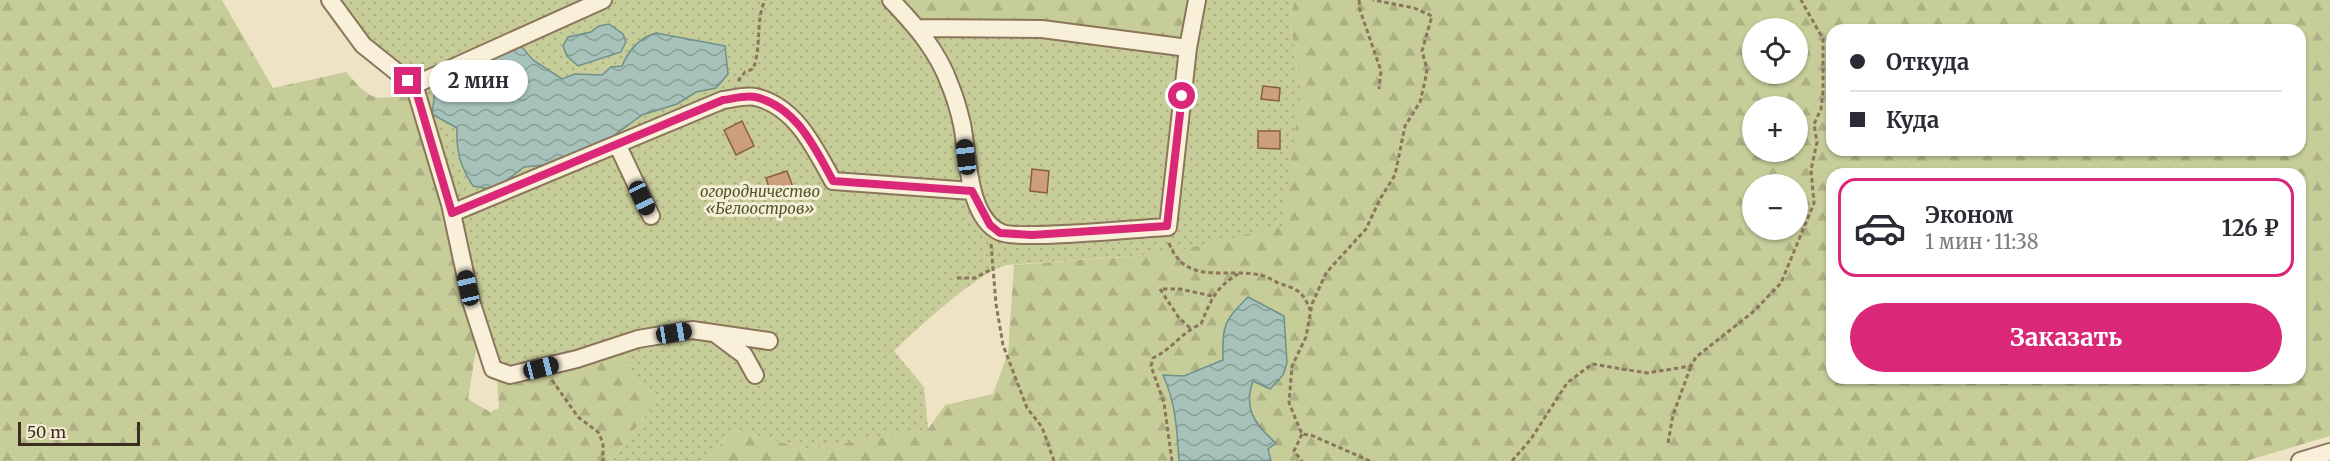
<!DOCTYPE html>
<html lang="ru">
<meta charset="utf-8">
<style>
body{margin:0;font-family:Merriweather,serif;background:#f7f7f7;color:#2b2b33;height:100vh;display:flex;flex-direction:column;font-size:22px;white-space:nowrap}
*{box-sizing:border-box;margin:0}
p{font-size:20px;color:#7c7c81}
.icon{flex:none;width:33px;height:33px;fill:none;stroke:currentColor;stroke-width:2;stroke-linecap:round;stroke-linejoin:round}
.map{position:relative;flex:1;overflow:hidden}
.drawer{position:absolute;left:1826px;top:168px;width:480px;height:216px;display:flex;flex-direction:column;background:#fff;border-radius:18px;box-shadow:0 2px 4px #0004}
.drawer>*{flex:none}
.top-card{position:absolute;left:1826px;top:24px;width:480px;height:132px;border-radius:18px;box-shadow:0 2px 4px #0004;display:grid;align-content:center;height:132px;padding:0 24px;background:#fff}
.buttons{position:absolute;left:1742px;top:18px;display:grid;gap:12px}
.buttons a{display:grid;place-items:center;width:66px;height:66px;border-radius:50%;background:#fff;box-shadow:0 2px 4px #0004;font-size:30px}
.scale{position:absolute;left:18px;bottom:15px;width:122px;box-sizing:border-box;padding-left:6px;border:3px solid #3b2d1f;border-top:0;font-size:16px;line-height:21px;white-space:nowrap;color:#3b2d1f;-webkit-text-stroke:4px #f6edd6;paint-order:stroke}
.end{position:absolute;width:27px;height:27px;margin:-14px;border:8px solid #db2777;background:#fff;box-shadow:0 0 0 3px #fff}
.from{border-radius:50%}
.bubble{position:absolute;height:42px;border-radius:21px;background:#fff;box-shadow:0 2px 4px #0004;font-size:20px;font-weight:700;line-height:42px;text-align:center}
.car{position:absolute;width:18px;height:36px;margin:-18px -9px;border-radius:8px;box-shadow:0 0 4px 2px #0007;background:linear-gradient(#222 24%,#8ab4d8 0 40%,#222 0 76%,#8ab4d8 0 86%,#222 0)}
.top-card b{display:flex;align-items:center;gap:21px;height:57px;font-size:22px}
.top-card b+b{border-top:2px solid #e1e1e2}
.top-card i{width:15px;height:15px;background:#2b2b33}
ul{padding:10px 0 0;list-style:none}
li{display:flex;align-items:center;gap:18px;height:99px;margin:0 12px 9px;padding:0 12px;border:3px solid transparent;border-radius:18px}
li div{flex:1}
li b{display:block;font-size:22px}
li em{font-style:normal;font-weight:700}
li.active{border-color:#db2777}
li>.icon{width:54px;height:54px;stroke-width:1.5}
.primary-button{display:flex;gap:12px;margin-top:auto;padding:12px 24px}
.primary-button a{flex:1;height:69px;border-radius:36px;background:#db2777;color:#fff;font-size:24px;font-weight:700;line-height:69px;text-align:center}
.map>svg:first-child{display:block}
.forest{fill:url(#forest-firs);fill-rule:evenodd}
.garden{fill:url(#garden-dots)}
.water{fill:url(#water-waves);stroke:#6e9189;stroke-width:1.5}
.building{fill:#cd9e7c;stroke:#8a5e41;stroke-width:1.5}
.lines{fill:none;stroke-linecap:round;stroke-linejoin:round}
.minor-casing{stroke:#8b755b;stroke-width:20}
.path{stroke:#8b755b;stroke-width:3;stroke-dasharray:4.5 3;stroke-linecap:butt}
.minor{stroke:#f9f0da;stroke-width:16}
.route{stroke:#db2777;stroke-width:8}
.labels{text-anchor:middle;stroke-width:6;stroke-linejoin:round;paint-order:stroke}
.park-label{font-size:15px;font-style:italic;fill:#4b5726;stroke:#f6edd6}
</style>
<div class="map">
<svg width="2330" height="461" viewBox="0 0 2330 461">
<defs>
<pattern id="forest-firs" width="22" height="20" patternUnits="userSpaceOnUse" patternTransform="scale(1.5)"><rect width="22" height="20" fill="#c7cd99"/><path d="M5 1l3.5 6h-7zM16 11l3.5 6h-7z" fill="#acb083"/></pattern>
<pattern id="garden-dots" width="8" height="8" patternUnits="userSpaceOnUse" patternTransform="scale(1.5)"><rect width="8" height="8" fill="#c7cd99"/><path d="M2 2h.1M6 6h.1" fill="none" stroke="#acb083" stroke-width="1.8" stroke-linecap="round"/></pattern>
<pattern id="water-waves" width="16" height="10" patternUnits="userSpaceOnUse" patternTransform="scale(1.5)"><rect width="16" height="10" fill="#a7c2bb"/><path d="M0 5q4-4 8 0t8 0" fill="none" stroke="#899e97"/></pattern>
</defs>
<rect width="100%" height="100%" fill="#efe3c6"/>
<path class="forest" d="M0 0H222L273 88 346 72C374 104 375 101 416 91L478 338 468 399 490 412 499 408 497 379 620 346 633 377 659 398 611 461H0Z
M892 0H1197L1189 43 920 28Z
M1294 0H2330V436L2246 461H1271L1268 449 1275 442C1265 434 1254 424 1249 410 1245 398 1264 328 1268 310L1248 297 1222 339 1223 360 1184 376H1164C1176 403 1177 432 1179 461H705L733 430 808 449 928 429 945 405 993 394 1008 353 1014 265 1163 254 1301 90 1290 23ZM1752 28H1797V74H1752ZM1832 30H2300V150H1832ZM1752 106H1797V152H1752ZM1832 174H2300V378H1832ZM1752 184H1797V230H1752Z"/>
<path class="garden" d="M331 0H892L920 28 1188 43 1197 0H1294L1290 23 1301 90 1282 226 1163 254 1006 265C976 274 919 327 894 351L924 387 928 429 808 449 733 430 705 461H611L659 398 633 377 622 350 501 373 416 91Z"/>
<path class="water" d="M609 24 623 34 626 42 621 52 578 66 567 56 563 46 568 37 591 32 599 26Z
M656 33 725 46 728 74 716 88 696 92 677 104 642 115 605 142 544 165 524 167 503 183 490 189 473 186C460 166 456 151 457 128L432 114 436 84 489 57 521 46 533 60 562 79 575 74 602 75 611 67 622 66C628 51 640 37 656 33Z
M1248 297 1284 316 1287 363 1283 375 1270 389 1253 381C1243 408 1255 425 1276 443L1268 449 1271 461H1179C1177 431 1176 403 1163 375L1184 376 1223 360C1222 325 1224 321 1248 297Z"/>
<path class="building" d="M1263 86 1280 88 1279 101 1261 99Z
M742 121 754 146 736 155 724 130Z
M1258 131H1280V149L1258 148Z
M1032 169 1049 171 1047 193 1030 191Z
M787 171 793 187 771 194 766 178Z"/>
<g class="lines">
<defs>
<path id="minor" d="M330 0 363 45 408 81 416 91 450 204 471 301 493 369 510 375 577 359 638 339 692 330 769 341
M891 0C915 25 938 51 950 85 955 97 959 111 962 124 968 153 967 217 1000 232 1017 241 1140 228 1168 227L1188 48 1197 0
M916 28 1042 29 1188 48
M412 86 603 0
M617 144 651 216
M452 213 723 100C732 99 746 95 755 97 796 106 815 149 833 181L972 191
M717 335 744 355 755 375
M2300 461 2330 452"/>
</defs>
<use href="#minor" class="minor-casing"/>
<path class="path" d="M1359 0 1360 10 1381 71 1379 89
M738 81 745 72 753 69C762 46 755 22 765 0
M1169 243C1186 288 1229 266 1264 276 1270 278 1275 282 1281 284 1298 289 1304 293 1310 310
M991 244 996 304 1003 345 1027 408 1042 427 1054 461
M957 278H975L992 269
M1190 328 1179 318 1160 289H1180L1212 296
M552 380 578 417 598 432 603 443V461
M1302 434 1294 451 1302 461
M1668 443 1673 415 1691 366
M1172 461 1164 403 1151 366 1153 358C1172 349 1182 332 1201 324 1211 300 1215 288 1238 274
M1370 461 1311 435 1302 434 1289 403 1292 366 1306 337 1312 304 1326 273 1366 229 1380 199 1395 175 1405 126 1420 102 1425 81 1427 69 1422 51 1432 16 1414 8 1373 0
M1512 461 1531 439 1567 383 1592 364 1647 373 1691 366 1696 357 1753 312 1781 283 1814 203 1811 170 1817 142 1814 124 1821 109 1823 92V39L1801 0"/>
<use href="#minor" class="minor"/>
</g>
<g class="lines">
<path class="route" d="M408 81 416 91 452 213 723 100C732 99 746 95 755 97 796 106 815 148 833 181L972 191 990 225 1000 233 1032 235 1167 226 1182 96"/>
</g>
<g class="labels">
<g class="park-label">
<text x="760" y="197">огородничество<tspan x="760" dy="17">«Белоостров»</tspan></text>
</g>
</g>
</svg>
<div class="buttons">
<a><svg class="icon" aria-label="locate" viewBox="0 0 24 24"><circle cx="12" cy="12" r="6"/><path d="M12 2v4M12 18v4M2 12h4M18 12h4"/></svg></a>
<a>+</a>
<a>−</a>
</div>
<div class="scale">50 m</div>
<i class="end from" style="left:1182px;top:96px"></i>
<i class="end" style="left:408px;top:81px"></i>
<div class="bubble" style="left:429px;top:60px;width:99px">2 мин</div>
<i class="car" style="left:966px;top:157px;rotate:353deg"></i>
<i class="car" style="left:642px;top:198px;rotate:155deg"></i>
<i class="car" style="left:468px;top:288px;rotate:347deg"></i>
<i class="car" style="left:674px;top:333px;rotate:81deg"></i>
<i class="car" style="left:541px;top:368px;rotate:76deg"></i>
<div class="top-card">
<b><i class="from"></i>Откуда</b>
<b><i></i>Куда</b>
</div>
<section class="drawer">
<ul>
<li class="active"><svg class="icon" aria-label="car" viewBox="0 0 24 24"><path d="M5 17H2v-5l4-1 3-4h7l3 4 3 1v5h-3M9 17h6M6 11h13"/><circle cx="7" cy="17" r="2"/><circle cx="17" cy="17" r="2"/></svg><div><b>Эконом</b><p>1 мин · 11:38</p></div><em>126 ₽</em></li>
</ul>
<div class="primary-button"><a>Заказать</a></div>
</section>
</div>
